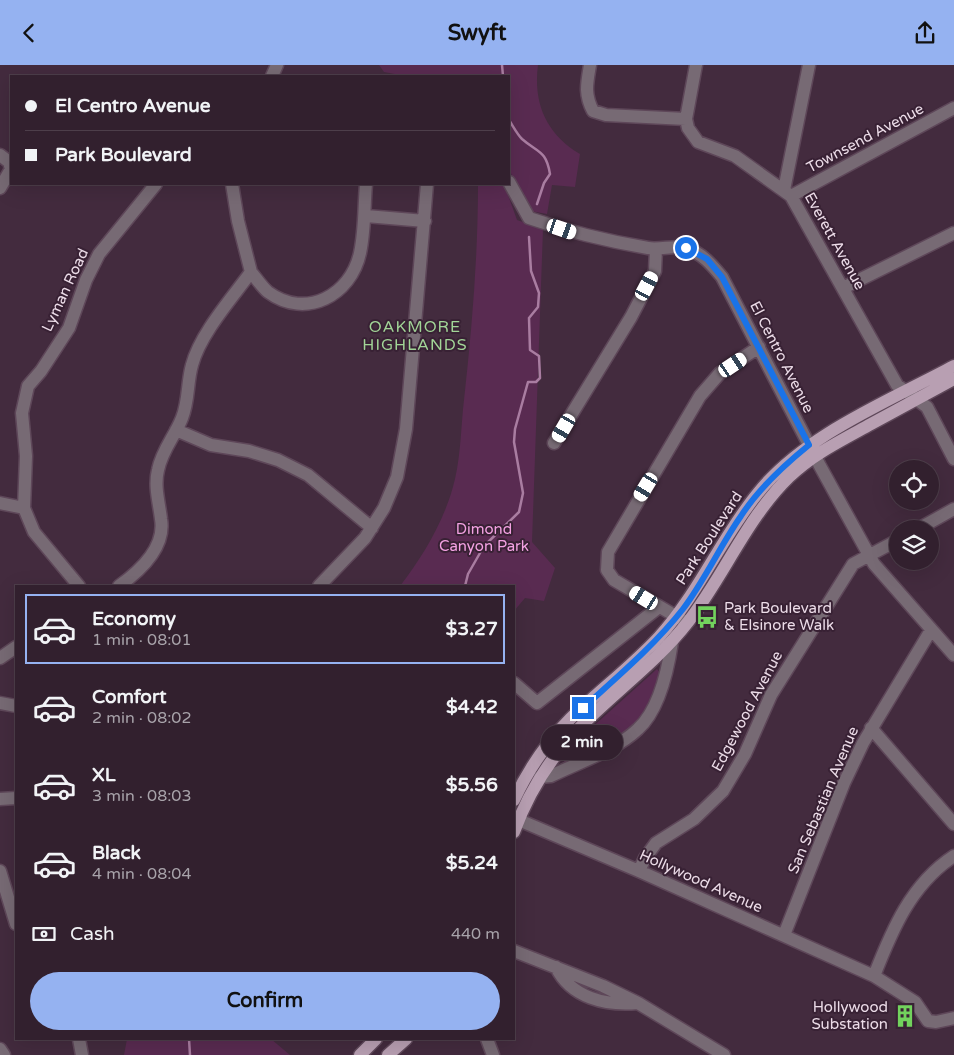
<!DOCTYPE html>
<meta charset="utf-8">
<style>
body{margin:0;font-family:"Varela Round",sans-serif;background:#3d2d3a;color:#f1f3f6;height:100vh;display:flex;flex-direction:column;font-size:19px;white-space:nowrap}
*{box-sizing:border-box;margin:0}
p{font-size:16px;color:#a8a3aa}
.icon{flex:none;width:28px;height:28px;fill:none;stroke:currentColor;stroke-width:2;stroke-linecap:round;stroke-linejoin:round}
.map{position:relative;flex:1;overflow:hidden}
.sheet{position:absolute;left:15px;top:520px;width:500px;height:455px;display:flex;flex-direction:column;background:#32202e;border-radius:0px;box-shadow:0 5px 20px #0002,0 0 0 1px #4d3e4a}
.sheet>*{flex:none}
.banner{position:absolute;left:10px;top:10px;width:500px;height:110px;border-radius:0px;box-shadow:0 5px 20px #0002,0 0 0 1px #4d3e4a;display:grid;align-content:center;height:110px;padding:0 15px;background:#32202e}
.controls{position:absolute;left:889px;top:395px;display:grid;gap:10px}
.controls a{display:grid;place-items:center;width:50px;height:50px;border-radius:50%;background:#32202e;box-shadow:0 5px 20px #0002,0 0 0 1px #4d3e4a;font-size:25px}
.end{position:absolute;width:22px;height:22px;margin:-11px;border:6px solid #1a73e8;background:#fff;box-shadow:0 0 0 2px #fff}
.from{border-radius:50%}
.bubble{position:absolute;height:35px;border-radius:18px;background:#32202e;box-shadow:0 5px 20px #0002,0 0 0 1px #4d3e4a;font-size:16px;font-weight:800;line-height:35px;text-align:center}
.car{position:absolute;width:15px;height:30px;margin:-15px -8px;border-radius:6px;box-shadow:0 0 4px 1px #0007;background:linear-gradient(#fff 24%,#345 0 40%,#fff 0 76%,#345 0 86%,#fff 0)}
.banner b{display:flex;align-items:center;gap:18px;height:48px;font-size:19px}
.banner b+b{border-top:1px solid #4d3e4a}
.banner i{width:12px;height:12px;background:#f1f3f6}
ul{padding:9px 0 0;list-style:none}
li{display:flex;align-items:center;gap:15px;height:70px;margin:0 10px 8px;padding:0 5px;border:2px solid transparent;border-radius:0px}
li div{flex:1}
li b{display:block;font-size:19px}
li em{font-style:normal;font-weight:800}
li.on{border-color:#95b2f1}
li>.icon{width:45px;height:45px;stroke-width:1.5}
.pay{display:flex;align-items:center;gap:12px;height:55px;padding:0 15px;font-size:19px}
.pay p{margin-inline-start:auto}
.primary-button{display:flex;gap:10px;margin-top:auto;padding:10px 15px}
.primary-button a{flex:1;height:58px;border-radius:30px;background:#95b2f1;color:#111;font-size:20px;font-weight:800;line-height:58px;text-align:center}
header{display:flex;justify-content:space-between;align-items:center;height:65px;padding:0 15px;background:#95b2f1;color:#111;font-size:22px;font-weight:800}
.map>svg:first-child{display:block}
.green{fill:#592b51}
.lines{fill:none;stroke-linecap:round;stroke-linejoin:round}
.stream{stroke:#a97da1;stroke-width:2.5}
.minor-casing{stroke:#5e4759;stroke-width:15}
.major-casing{stroke:#5e4759;stroke-width:15}
.minor{stroke:#776a74;stroke-width:12}
.major{stroke:#b89fb2;stroke-width:12}
.route{stroke:#1a73e8;stroke-width:6}
.labels{text-anchor:middle;stroke-width:4;stroke-linejoin:round;paint-order:stroke}
.street-label{font-size:15px;fill:#ecdce8;stroke:#382134}
.park-label{font-size:15px;fill:#f4a2e3;stroke:#382134}
.poi-label{font-size:15px;fill:#ecdce8;stroke:#382134;text-anchor:start}
.neighbourhood-label{font-size:16px;letter-spacing:1px;fill:#a2d597;stroke:#382134}
</style>
<header><svg class="icon" aria-label="back" viewBox="0 0 24 24"><path d="M15 5l-7 7 7 7"/></svg>Swyft<svg class="icon" aria-label="share" viewBox="0 0 24 24"><path d="M12 15V3M7 8l5-5 5 5M5 13v7h14v-7"/></svg></header>
<div class="map">
<svg width="954" height="990" viewBox="0 0 954 990">
<rect width="100%" height="100%" fill="#432b3e"/>
<path class="green" d="M379 0H538C533 38 546 69 580 89L575 122 552 120 547 149 525 145 509 103V11H405L384 7Z
M478 119H504L517 155 543 164 532 477 555 503 544 536 525 533 514 546V521H400C424 490 446 453 455 414 461 388 461 360 464 335 472 263 478 191 478 119Z
M657 604 661 609 645 648 625 670 566 699 564 698V692L589 665Z
M127 974H271L290 990H124Z"/>
<g class="lines">
<path class="stream" d="M502 0 503 11
M509 55C513 61 517 69 522 74 538 88 546 85 550 109L544 118 537 139
M465 521 468 509 484 481 519 447 523 428 514 377 515 364 528 317H536L540 313 539 291 530 285 529 253 538 242 539 228 531 206 529 172
M189 974 190 990"/>
<defs>
<path id="minor" d="M590 0C587 18 584 29 593 46L606 50 686 54
M696 0 686 54 688 63 698 77 735 91 791 131 897 320 927 342 954 394
M272 11 277 0
M0 90 9 97 11 104 0 123
M509 117 529 153C569 167 607 176 648 183 660 185 675 180 686 183 702 188 712 200 722 212L820 401 874 499 954 590
M784 125 809 0
M791 131 954 43
M366 151 425 156
M251 207C256 213 262 222 268 227 306 255 351 230 360 188 365 165 364 142 366 119
M843 223 954 168
M176 365 211 380 249 386 278 395 308 410 372 463
M554 378 631 252 655 206 656 184
M0 438 24 443
M918 464 954 444
M79 521 34 467 24 443 26 391 22 348 28 321 41 306 69 263 86 215 99 189 156 119
M119 521C140 506 166 483 161 454 159 437 154 421 158 405 162 385 175 371 182 353 189 336 187 317 192 300 200 269 232 233 251 207L238 156 232 119
M319 521 365 473 384 443 397 412 406 364 427 119
M684 556 614 515 607 505 608 487 700 331 720 308 759 282
M0 593 16 582
M514 618 537 638 659 542
M0 638 16 641
M871 663 954 759
M540 712 551 711C579 697 615 686 638 664 659 645 668 604 672 577
M0 734 16 733
M514 753 639 806 874 911 915 937 928 956 936 957 954 953
M0 806 16 859
M639 806 645 793 656 778 694 754 723 726 745 689 771 630 853 499 898 475
M784 870 844 718 863 678 931 565
M514 886 603 921 638 938 724 990
M556 902C571 933 606 941 638 938
M874 911C892 865 911 819 954 791
M79 974 82 990
M487 974 493 990
M0 984 4 990"/>
<path id="major" d="M514 735C528 705 547 677 570 654 599 626 632 601 659 572 699 528 721 473 758 428 804 370 889 336 954 301
M514 767C526 734 544 703 567 676 604 634 653 602 688 557 724 511 746 454 789 412 813 389 842 375 871 359 899 344 926 329 954 314
M360 990 376 974
M388 990 406 974"/>
</defs>
<use href="#minor" class="minor-casing"/>
<use href="#major" class="major-casing"/>
<use href="#minor" class="minor"/>
<use href="#major" class="major"/>
</g>
<g class="lines">
<path class="route" d="M583 643C617 612 654 581 683 544 705 515 720 481 741 451 759 423 783 401 809 380L722 212 707 194 686 183"/>
</g>
<defs>
<symbol id="bus-bare" viewBox="-9 -9 18 18"><path d="M-5-6H5V4H4V6H2V4H-2V6H-4V4H-5ZM-3.5-4V0h7V-4ZM-3.5 1.2v1.5H-2V1.2ZM2 1.2v1.5H3.5V1.2Z" fill="#72d25d" stroke="#382134" stroke-width="2.5" paint-order="stroke"/></symbol>
<symbol id="building-bare" viewBox="-9 -9 18 18"><path d="M-4-6H4V6H1V3H-1V6H-4ZM-2.5-4.3h1.7v1.8h-1.7ZM.8-4.3h1.7v1.8H.8ZM-2.5-1h1.7V.8h-1.7ZM.8-1h1.7V.8H.8Z" fill="#72d25d" stroke="#382134" stroke-width="2.5" paint-order="stroke"/></symbol>
</defs>
<g fill-rule="evenodd">
<use href="#bus-bare" x="691" y="536" width="32" height="32"/>
<use href="#building-bare" x="889" y="935" width="32" height="32"/>
</g>
<g class="labels">
<g class="street-label">
<text transform="translate(865 73) rotate(-28)" y="5">Townsend Avenue</text>
<text transform="translate(835 176) rotate(61)" y="5">Everett Avenue</text>
<text transform="translate(65 225) rotate(-65)" y="5">Lyman Road</text>
<text transform="translate(782 292) rotate(63)" y="5">El Centro Avenue</text>
<text transform="translate(709 473) rotate(-57)" y="5">Park Boulevard</text>
<text transform="translate(747 646) rotate(-62)" y="5">Edgewood Avenue</text>
<text transform="translate(823 735) rotate(-67)" y="5">San Sebastian Avenue</text>
<text transform="translate(701 816) rotate(24)" y="5">Hollywood Avenue</text>
</g>
<g class="park-label">
<text x="484" y="469">Dimond<tspan x="484" dy="17">Canyon Park</tspan></text>
</g>
<g class="poi-label">
<text x="724" y="548">Park Boulevard<tspan x="724" dy="17">&amp; Elsinore Walk</tspan></text>
<text x="888" y="947" text-anchor="end">Hollywood<tspan x="888" dy="17">Substation</tspan></text>
</g>
<g class="neighbourhood-label">
<text x="415" y="267">OAKMORE<tspan x="415" dy="18">HIGHLANDS</tspan></text>
</g>
</g>
</svg>
<div class="controls">
<a><svg class="icon" aria-label="locate" viewBox="0 0 24 24"><circle cx="12" cy="12" r="6"/><path d="M12 2v4M12 18v4M2 12h4M18 12h4"/></svg></a>
<a><svg class="icon" aria-label="layers" viewBox="0 0 24 24"><path d="M12 4l9 5-9 5-9-5zM3 14l9 5 9-5"/></svg></a>
</div>
<i class="end from" style="left:686px;top:183px"></i>
<i class="end" style="left:583px;top:643px"></i>
<div class="bubble" style="left:541px;top:660px;width:82px">2 min</div>
<i class="car" style="left:562px;top:164px;rotate:109deg"></i>
<i class="car" style="left:647px;top:221px;rotate:28deg"></i>
<i class="car" style="left:733px;top:300px;rotate:56deg"></i>
<i class="car" style="left:564px;top:363px;rotate:210deg"></i>
<i class="car" style="left:646px;top:422px;rotate:211deg"></i>
<i class="car" style="left:644px;top:533px;rotate:301deg"></i>
<div class="banner">
<b><i class="from"></i>El Centro Avenue</b>
<b><i></i>Park Boulevard</b>
</div>
<section class="sheet">
<ul>
<li class="on"><svg class="icon" aria-label="car" viewBox="0 0 24 24"><path d="M5 17H2v-5l4-1 3-4h7l3 4 3 1v5h-3M9 17h6M6 11h13"/><circle cx="7" cy="17" r="2"/><circle cx="17" cy="17" r="2"/></svg><div><b>Economy</b><p>1 min · 08:01</p></div><em>$3.27</em></li>
<li><svg class="icon" aria-label="car" viewBox="0 0 24 24"><path d="M5 17H2v-5l4-1 3-4h7l3 4 3 1v5h-3M9 17h6M6 11h13"/><circle cx="7" cy="17" r="2"/><circle cx="17" cy="17" r="2"/></svg><div><b>Comfort</b><p>2 min · 08:02</p></div><em>$4.42</em></li>
<li><svg class="icon" aria-label="car" viewBox="0 0 24 24"><path d="M5 17H2v-5l4-1 3-4h7l3 4 3 1v5h-3M9 17h6M6 11h13"/><circle cx="7" cy="17" r="2"/><circle cx="17" cy="17" r="2"/></svg><div><b>XL</b><p>3 min · 08:03</p></div><em>$5.56</em></li>
<li><svg class="icon" aria-label="car" viewBox="0 0 24 24"><path d="M5 17H2v-5l4-1 3-4h7l3 4 3 1v5h-3M9 17h6M6 11h13"/><circle cx="7" cy="17" r="2"/><circle cx="17" cy="17" r="2"/></svg><div><b>Black</b><p>4 min · 08:04</p></div><em>$5.24</em></li>
</ul>
<div class="pay"><svg class="icon" aria-label="cash" viewBox="0 0 24 24"><path d="M3 7h18v10H3z"/><circle cx="12" cy="12" r="2"/></svg>Cash<p>440 m</p></div>
<div class="primary-button"><a>Confirm</a></div>
</section>
</div>
